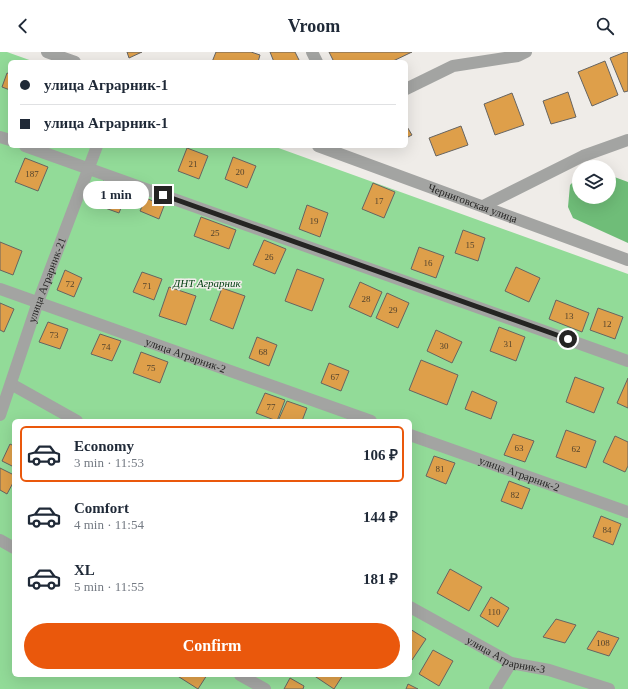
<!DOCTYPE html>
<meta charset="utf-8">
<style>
body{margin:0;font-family:Georgia,serif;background:#f6f6f7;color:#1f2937;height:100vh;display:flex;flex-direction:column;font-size:15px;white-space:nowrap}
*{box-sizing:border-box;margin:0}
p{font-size:13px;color:#747a83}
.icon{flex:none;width:22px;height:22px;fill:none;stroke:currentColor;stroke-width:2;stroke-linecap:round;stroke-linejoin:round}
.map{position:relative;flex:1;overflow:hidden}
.sheet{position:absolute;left:12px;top:367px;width:400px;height:258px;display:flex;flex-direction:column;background:#fff;border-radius:6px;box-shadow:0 4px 16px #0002}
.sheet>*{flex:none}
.top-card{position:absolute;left:8px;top:8px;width:400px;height:88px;border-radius:6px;box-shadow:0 4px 16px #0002;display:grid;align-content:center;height:88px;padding:0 12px;background:#fff}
.buttons{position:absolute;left:572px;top:108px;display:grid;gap:8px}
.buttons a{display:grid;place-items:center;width:44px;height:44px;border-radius:50%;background:#fff;box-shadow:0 4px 16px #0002;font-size:20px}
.end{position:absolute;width:18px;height:18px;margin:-9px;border:5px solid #252423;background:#fff;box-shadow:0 0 0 2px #fff}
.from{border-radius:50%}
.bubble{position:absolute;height:28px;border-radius:14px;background:#fff;box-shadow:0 4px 16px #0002;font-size:13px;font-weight:800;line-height:28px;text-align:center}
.top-card b{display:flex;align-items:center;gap:14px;height:38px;font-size:15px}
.top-card b+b{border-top:1px solid #e0e1e3}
.top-card i{width:10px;height:10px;background:#1f2937}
ul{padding:7px 0 0;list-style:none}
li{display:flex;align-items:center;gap:12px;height:56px;margin:0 8px 6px;padding:0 4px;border:2px solid transparent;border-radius:6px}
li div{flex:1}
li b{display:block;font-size:15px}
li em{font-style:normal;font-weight:800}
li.on{border-color:#ea580c}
li>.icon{width:36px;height:36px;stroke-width:1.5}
.action{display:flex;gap:8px;margin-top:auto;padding:8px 12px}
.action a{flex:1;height:46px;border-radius:24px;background:#ea580c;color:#fff;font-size:16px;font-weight:800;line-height:46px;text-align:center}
header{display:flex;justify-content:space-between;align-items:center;height:52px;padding:0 12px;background:#fff;font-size:18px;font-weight:800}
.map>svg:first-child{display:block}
.green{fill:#92db98;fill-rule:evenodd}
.forest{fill:#6fbd78}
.building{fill:#de9f4a;stroke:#666461}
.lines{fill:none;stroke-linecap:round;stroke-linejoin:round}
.minor{stroke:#a3a4a2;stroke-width:12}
.route{stroke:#252423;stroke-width:5}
.labels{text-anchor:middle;stroke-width:3;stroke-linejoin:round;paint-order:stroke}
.number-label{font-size:9px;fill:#53432d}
.street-label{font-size:11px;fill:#252423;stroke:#efece8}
.park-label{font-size:11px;font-style:italic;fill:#023e11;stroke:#efece8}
</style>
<header><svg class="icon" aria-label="back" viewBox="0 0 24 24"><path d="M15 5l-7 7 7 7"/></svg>Vroom<svg class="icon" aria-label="search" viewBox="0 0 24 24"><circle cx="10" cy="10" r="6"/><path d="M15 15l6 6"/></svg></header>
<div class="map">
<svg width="628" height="637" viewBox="0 0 628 637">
<rect width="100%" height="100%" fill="#efece8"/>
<path class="green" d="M0 0H7L35 10H10V94H273L628 222V637H0ZM14 369H410V623H14Z"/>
<path class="forest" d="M609 123 628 130V191L573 166 568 155 570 133 579 124V145H609Z"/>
<path class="building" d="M127 0H142L129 6Z
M216 0H251L260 3 258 10H212Z
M270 0H295L300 10H274Z
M329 0H412L391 10H334Z
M625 0H628V39L624 40 610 6Z
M605 9 618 43 592 54 578 20Z
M7 21 10 22V38L2 35Z
M568 40 576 65 551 72 543 49Z
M512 41 524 73 495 83 484 52Z
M406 73 412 83 406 86Z
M461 74 468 93 436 104 429 86Z
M187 96 208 104 199 127 178 119Z
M233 105 256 114 247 136 225 127Z
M25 106 48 115 38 139 15 130Z
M103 129 128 138 119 161 94 152Z
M373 131 395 140 384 166 362 157Z
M146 146 164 154 159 167 140 159Z
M307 153 328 161 320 185 299 177Z
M201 165 236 178 229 197 194 184Z
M463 178 485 186 478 209 455 201Z
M264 188 286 197 275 222 253 213Z
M0 190 22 199 13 223 0 218Z
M419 195 444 204 436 226 411 217Z
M516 215 540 226 529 250 505 239Z
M297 217 324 227 312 259 285 249Z
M65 218 82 226 74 245 57 238Z
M142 220 162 227 154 248 133 240Z
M360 230 382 240 371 265 349 255Z
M169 235 196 244 186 273 159 264Z
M222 236 245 244 233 277 210 268Z
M387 241 409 251 398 276 376 266Z
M556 248 589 261 582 280 549 267Z
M0 251 14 257 4 280 0 278Z
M598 256 623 265 615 287 590 278Z
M48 270 68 277 60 297 39 290Z
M499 275 525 285 516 309 490 299Z
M436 278 462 290 452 311 427 299Z
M100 282 121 289 112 309 91 302Z
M257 285 277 293 269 314 249 306Z
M141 300 168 310 160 331 133 321Z
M421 308 458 323 447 353 409 338Z
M329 311 349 319 341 339 321 331Z
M575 325 604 336 594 361 566 350Z
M628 326V356L617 351Z
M472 339 497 350 491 367 465 357Z
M265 341 285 348 277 369 256 361Z
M287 349 307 356 302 369H278Z
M566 378 596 389 586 416 556 405Z
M513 382 534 389 525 410 504 403Z
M615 384 628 390V414L625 420 603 410Z
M10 392 14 394V415L2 409Z
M434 404 455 411 446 432 426 424Z
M0 416 14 423V429L7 442 0 438Z
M509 429 530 437 522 457 501 449Z
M601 464 621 472 613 493 593 485Z
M450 517 482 535 469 559 437 541Z
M491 545 509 556 498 575 480 564Z
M556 567 576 573 565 591 543 585Z
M410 577 426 587 412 608 410 606Z
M598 579 619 586 609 604 587 597Z
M433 598 453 609 439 634 419 622Z
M176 623H207L198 637Z
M313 623H343L334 637Z
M290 626 304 634 303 637H284Z
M408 632 418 637H406Z"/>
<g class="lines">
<g class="minor">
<path d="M47 0 75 10"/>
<path d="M312 0 317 10"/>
<path d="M406 37 453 14 518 4 526 0"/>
<path d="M0 85 10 88"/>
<path d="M25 94 628 309"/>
<path id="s1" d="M318 94 628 208"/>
<path d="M483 154 583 104 628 88"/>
<path id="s2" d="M0 237 371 369"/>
<path d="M11 332 77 369"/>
<path id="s3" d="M0 363 38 250 97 94"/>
<path id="s4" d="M410 383 628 460"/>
<path d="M0 488 14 496"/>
<path id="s5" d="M410 555 511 611 549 618 609 637"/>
<path d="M240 623 265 637"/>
<path d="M495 637 511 611"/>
</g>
</g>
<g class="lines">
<path class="route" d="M163 143 568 287"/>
</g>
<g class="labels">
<g class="number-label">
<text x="193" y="115">21</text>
<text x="240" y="123">20</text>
<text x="32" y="125">187</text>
<text x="379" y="152">17</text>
<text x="314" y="172">19</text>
<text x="215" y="184">25</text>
<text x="470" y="196">15</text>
<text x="269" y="208">26</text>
<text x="428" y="214">16</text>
<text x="70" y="235">72</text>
<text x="147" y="237">71</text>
<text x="366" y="250">28</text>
<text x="393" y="261">29</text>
<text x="569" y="267">13</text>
<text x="607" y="275">12</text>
<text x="54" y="286">73</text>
<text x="508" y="295">31</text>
<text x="444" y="297">30</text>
<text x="106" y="298">74</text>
<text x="263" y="303">68</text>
<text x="151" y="319">75</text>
<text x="335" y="328">67</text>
<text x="271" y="358">77</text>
<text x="519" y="399">63</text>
<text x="576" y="400">62</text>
<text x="440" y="420">81</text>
<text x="515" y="446">82</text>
<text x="607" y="481">84</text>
<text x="494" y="563">110</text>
<text x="603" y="594">108</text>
</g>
<g class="street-label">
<text dy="4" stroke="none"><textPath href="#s1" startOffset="165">Черниговская улица</textPath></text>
<text dy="4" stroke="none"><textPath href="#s3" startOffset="143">улица Аграрник-21</textPath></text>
<text dy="4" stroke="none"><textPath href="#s2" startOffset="197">улица Аграрник-2</textPath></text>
<text dy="4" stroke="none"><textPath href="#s4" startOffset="116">улица Аграрник-2</textPath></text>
<text dy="4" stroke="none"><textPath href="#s5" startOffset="108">улица Аграрник-3</textPath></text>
</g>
<g class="park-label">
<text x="207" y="235">ДНТ Аграрник</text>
</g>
</g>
</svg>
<div class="buttons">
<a><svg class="icon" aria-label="layers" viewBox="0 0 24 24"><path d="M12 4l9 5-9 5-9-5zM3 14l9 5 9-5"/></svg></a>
</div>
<i class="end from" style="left:568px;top:287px"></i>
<i class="end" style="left:163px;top:143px"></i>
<div class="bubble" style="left:83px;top:129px;width:66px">1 min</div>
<div class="top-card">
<b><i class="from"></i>улица Аграрник-1</b>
<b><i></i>улица Аграрник-1</b>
</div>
<section class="sheet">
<ul>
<li class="on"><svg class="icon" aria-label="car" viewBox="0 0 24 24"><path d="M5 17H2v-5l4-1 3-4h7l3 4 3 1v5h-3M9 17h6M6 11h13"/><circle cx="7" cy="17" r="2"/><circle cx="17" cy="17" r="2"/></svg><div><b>Economy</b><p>3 min · 11:53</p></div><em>106 ₽</em></li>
<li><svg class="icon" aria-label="car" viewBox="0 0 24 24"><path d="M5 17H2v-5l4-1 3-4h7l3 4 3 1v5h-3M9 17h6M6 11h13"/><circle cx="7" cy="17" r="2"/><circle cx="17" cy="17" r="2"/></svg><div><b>Comfort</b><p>4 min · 11:54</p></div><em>144 ₽</em></li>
<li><svg class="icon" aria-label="car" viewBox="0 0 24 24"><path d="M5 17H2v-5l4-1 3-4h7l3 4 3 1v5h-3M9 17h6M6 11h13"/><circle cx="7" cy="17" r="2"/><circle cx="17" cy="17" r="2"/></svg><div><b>XL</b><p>5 min · 11:55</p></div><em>181 ₽</em></li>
</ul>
<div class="action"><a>Confirm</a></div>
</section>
</div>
